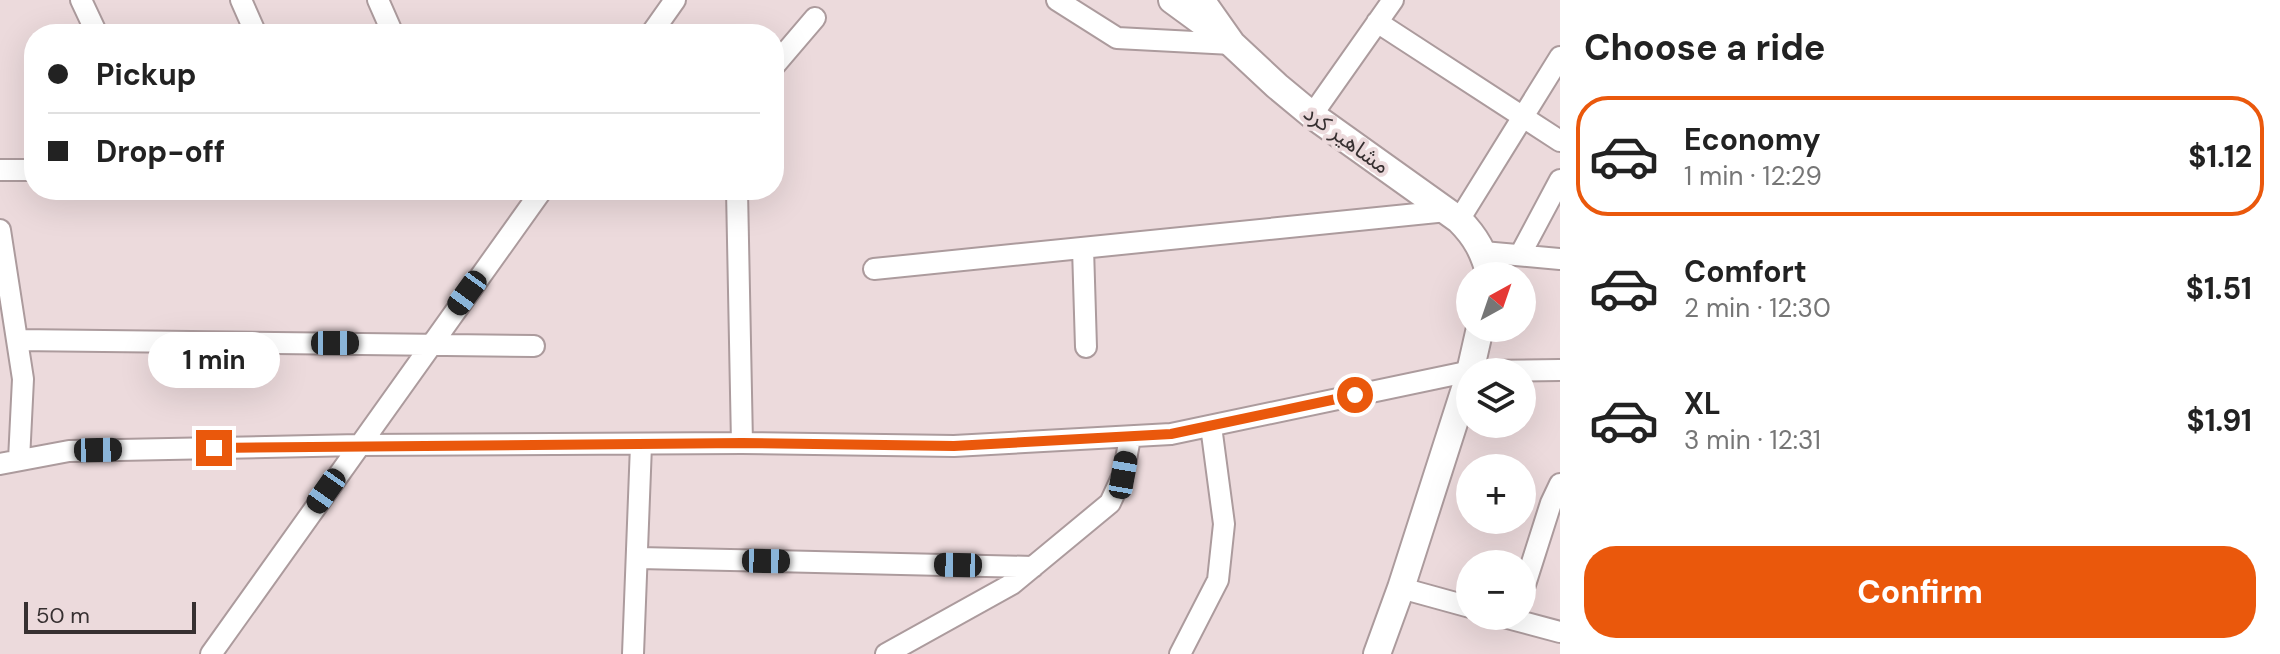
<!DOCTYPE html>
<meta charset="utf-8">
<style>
body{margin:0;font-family:"DM Sans","Noto Sans Arabic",sans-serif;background:#f2f2f2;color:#222;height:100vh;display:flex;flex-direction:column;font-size:30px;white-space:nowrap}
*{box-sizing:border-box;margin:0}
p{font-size:26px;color:#767676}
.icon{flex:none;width:44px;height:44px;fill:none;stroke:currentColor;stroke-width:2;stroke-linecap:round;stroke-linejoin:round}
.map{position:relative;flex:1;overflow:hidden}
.sheet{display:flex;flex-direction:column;background:#fff;width:720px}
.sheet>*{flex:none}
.guide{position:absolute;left:24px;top:24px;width:760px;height:176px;border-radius:32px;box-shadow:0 8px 32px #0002;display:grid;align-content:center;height:176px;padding:0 24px;background:#fff}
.needle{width:52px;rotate:40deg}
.tools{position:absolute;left:1456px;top:262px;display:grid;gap:16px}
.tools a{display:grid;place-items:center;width:80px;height:80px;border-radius:50%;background:#fff;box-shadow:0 8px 32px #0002;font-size:40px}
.scale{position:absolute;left:24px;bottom:20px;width:172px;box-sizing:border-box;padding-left:8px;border:4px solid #373031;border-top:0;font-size:22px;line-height:28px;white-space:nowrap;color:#373031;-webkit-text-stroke:6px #ecdadc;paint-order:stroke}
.end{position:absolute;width:36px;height:36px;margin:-18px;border:10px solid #ea580c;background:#fff;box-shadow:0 0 0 4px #fff}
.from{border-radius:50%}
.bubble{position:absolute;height:56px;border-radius:28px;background:#fff;box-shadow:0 8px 32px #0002;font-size:26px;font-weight:700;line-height:56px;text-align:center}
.car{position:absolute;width:24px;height:48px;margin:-24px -12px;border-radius:10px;box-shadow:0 0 6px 2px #0007;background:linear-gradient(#222 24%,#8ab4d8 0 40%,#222 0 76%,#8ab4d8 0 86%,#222 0)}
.guide b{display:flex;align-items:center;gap:28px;height:76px;font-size:30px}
.guide b+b{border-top:2px solid #e0e0e0}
.guide i{width:20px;height:20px;background:#222}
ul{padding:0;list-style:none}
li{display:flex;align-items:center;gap:24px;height:120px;margin:0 16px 12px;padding:0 8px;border:4px solid transparent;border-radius:32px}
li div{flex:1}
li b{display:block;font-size:30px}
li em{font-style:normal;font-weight:700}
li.current{border-color:#ea580c}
li>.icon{width:72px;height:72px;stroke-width:1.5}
h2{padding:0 24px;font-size:36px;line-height:96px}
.action{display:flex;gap:16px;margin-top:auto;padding:16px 24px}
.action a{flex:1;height:92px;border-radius:32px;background:#ea580c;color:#fff;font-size:32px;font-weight:700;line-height:92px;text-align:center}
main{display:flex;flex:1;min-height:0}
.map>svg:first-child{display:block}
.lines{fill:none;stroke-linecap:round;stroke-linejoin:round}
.minor-casing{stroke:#ac9b9d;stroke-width:24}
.tertiary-casing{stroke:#ac9b9d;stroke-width:30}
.minor{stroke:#fff;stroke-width:20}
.tertiary{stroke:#fff;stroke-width:26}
.route{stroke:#ea580c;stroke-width:10}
.labels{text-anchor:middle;stroke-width:8;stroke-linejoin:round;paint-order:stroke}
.street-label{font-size:22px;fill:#373031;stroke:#ecdadc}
</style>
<main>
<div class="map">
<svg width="1560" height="654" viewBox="0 0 1560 654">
<rect width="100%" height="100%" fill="#ecdadc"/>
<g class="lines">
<defs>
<path id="minor" d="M81 0 97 34
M241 0 256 34
M378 0 393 34
M1057 0 1117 38 1232 44
M1377 22 1560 141
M651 34 675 0
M774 66 815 18
M1312 115 1393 0
M0 170H34
M737 190 742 443
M1459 220 1560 57
M0 230 23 379 19 460
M1083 248 1086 347
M1483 252 1560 259
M1520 255 1560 180
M874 269 1447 211
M17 340 534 346
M0 464 69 451 359 445 742 443 954 446 1171 434 1471 371 1560 370
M639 558 1033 567
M1401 588 1470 607
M1522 594 1551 503 1560 484
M1500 616 1560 632
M211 654 542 190
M633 654 641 445
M886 654 1012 584 1110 503 1123 475 1130 438
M1180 654 1218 580 1224 524 1211 426"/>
<path id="tertiary" d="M1172 0 1213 30
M1201 0 1232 44 1277 86 1312 115 1459 220C1476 237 1484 252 1490 276
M1470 372 1480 328
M1377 654 1401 588 1470 373"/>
</defs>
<use href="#minor" class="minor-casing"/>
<use href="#tertiary" class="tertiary-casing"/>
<use href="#minor" class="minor"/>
<use href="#tertiary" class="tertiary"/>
</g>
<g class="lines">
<path class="route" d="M214 448 742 443 954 446 1171 434 1355 395"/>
</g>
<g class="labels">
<g class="street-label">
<text transform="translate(1347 139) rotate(36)" y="8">مشاهیر کرد</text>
</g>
</g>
</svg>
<div class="tools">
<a><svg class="needle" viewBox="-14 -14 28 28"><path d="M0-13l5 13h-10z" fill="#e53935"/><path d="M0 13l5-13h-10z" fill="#767676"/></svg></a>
<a><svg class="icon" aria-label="layers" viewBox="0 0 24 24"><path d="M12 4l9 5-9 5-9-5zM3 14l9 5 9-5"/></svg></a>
<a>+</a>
<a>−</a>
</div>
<div class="scale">50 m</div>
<i class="end from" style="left:1355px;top:395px"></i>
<i class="end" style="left:214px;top:448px"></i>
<div class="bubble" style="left:148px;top:332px;width:132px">1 min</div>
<i class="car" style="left:467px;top:293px;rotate:216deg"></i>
<i class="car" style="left:335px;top:343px;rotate:90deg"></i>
<i class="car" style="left:98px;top:450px;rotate:89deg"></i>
<i class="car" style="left:1123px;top:475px;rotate:10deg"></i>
<i class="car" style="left:326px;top:491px;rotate:215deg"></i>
<i class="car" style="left:766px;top:561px;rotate:91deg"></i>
<i class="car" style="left:958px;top:565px;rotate:271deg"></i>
<div class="guide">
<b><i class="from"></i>Pickup</b>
<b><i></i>Drop-off</b>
</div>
</div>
<section class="sheet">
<h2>Choose a ride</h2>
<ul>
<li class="current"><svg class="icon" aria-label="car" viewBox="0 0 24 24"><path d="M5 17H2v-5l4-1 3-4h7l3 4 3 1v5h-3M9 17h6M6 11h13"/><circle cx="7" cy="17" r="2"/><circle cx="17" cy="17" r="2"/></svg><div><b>Economy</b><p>1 min · 12:29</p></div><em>$1.12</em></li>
<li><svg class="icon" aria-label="car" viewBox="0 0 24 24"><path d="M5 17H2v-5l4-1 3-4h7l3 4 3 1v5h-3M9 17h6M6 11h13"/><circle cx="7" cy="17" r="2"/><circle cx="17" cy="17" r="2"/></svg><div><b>Comfort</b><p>2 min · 12:30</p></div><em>$1.51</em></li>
<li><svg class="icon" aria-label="car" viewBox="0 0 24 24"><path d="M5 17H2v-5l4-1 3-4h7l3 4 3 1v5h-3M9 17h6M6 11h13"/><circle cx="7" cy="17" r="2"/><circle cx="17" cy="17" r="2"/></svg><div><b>XL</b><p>3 min · 12:31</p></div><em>$1.91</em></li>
</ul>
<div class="action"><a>Confirm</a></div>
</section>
</main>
